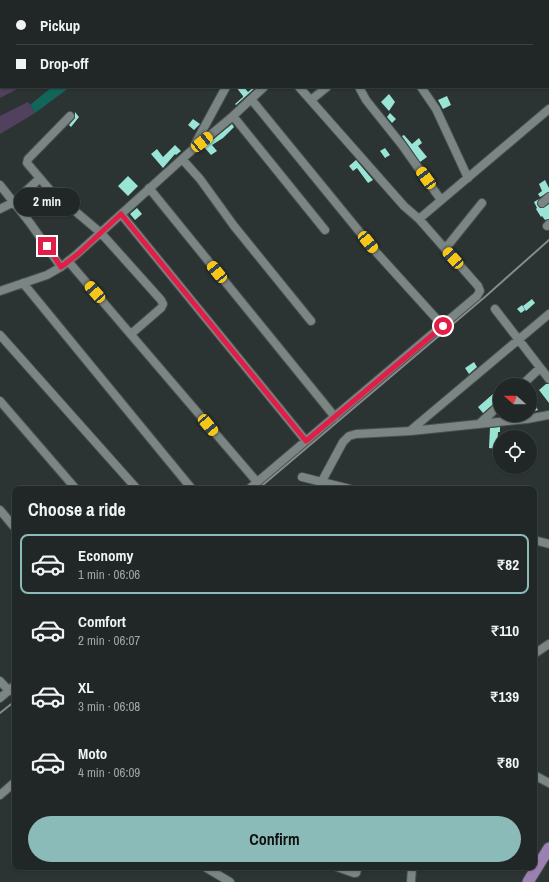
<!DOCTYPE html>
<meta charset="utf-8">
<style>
body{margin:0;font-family:"Archivo Narrow",sans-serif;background:#2d3332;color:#f1f3f6;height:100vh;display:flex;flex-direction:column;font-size:15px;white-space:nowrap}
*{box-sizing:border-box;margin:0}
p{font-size:13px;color:#a2a5a7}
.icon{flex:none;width:22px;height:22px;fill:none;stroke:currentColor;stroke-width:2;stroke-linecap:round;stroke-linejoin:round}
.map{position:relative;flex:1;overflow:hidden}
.sheet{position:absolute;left:12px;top:486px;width:525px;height:384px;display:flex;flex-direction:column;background:#202726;border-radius:8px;box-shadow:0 1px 3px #0004,0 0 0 1px #3d4443}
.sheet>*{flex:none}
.top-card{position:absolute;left:0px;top:0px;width:549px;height:88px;box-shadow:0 1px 3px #0004,0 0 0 1px #3d4443;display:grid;align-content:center;height:88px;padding:0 16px;background:#202726}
.needle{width:26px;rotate:291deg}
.controls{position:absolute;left:493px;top:378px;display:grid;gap:8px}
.controls a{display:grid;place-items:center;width:44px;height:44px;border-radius:50%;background:#202726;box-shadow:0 1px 3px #0004,0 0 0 1px #3d4443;font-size:20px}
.end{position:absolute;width:18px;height:18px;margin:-9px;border:5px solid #e11d48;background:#fff;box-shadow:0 0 0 2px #fff}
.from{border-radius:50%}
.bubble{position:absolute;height:28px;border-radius:14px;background:#202726;box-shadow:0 1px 3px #0004,0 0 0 1px #3d4443;font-size:13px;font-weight:800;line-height:28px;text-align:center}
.car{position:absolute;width:12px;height:24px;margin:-12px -6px;border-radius:5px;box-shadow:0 0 3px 1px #0007;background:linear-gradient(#f5c518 24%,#345 0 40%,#f5c518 0 76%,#345 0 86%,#f5c518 0)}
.top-card b{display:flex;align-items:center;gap:14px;height:38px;font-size:15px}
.top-card b+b{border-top:1px solid #3d4443}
.top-card i{width:10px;height:10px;background:#f1f3f6}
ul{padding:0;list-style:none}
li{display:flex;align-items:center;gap:12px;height:60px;margin:0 8px 6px;padding:0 8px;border:2px solid transparent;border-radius:8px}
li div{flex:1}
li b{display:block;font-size:15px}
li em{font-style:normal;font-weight:800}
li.active{border-color:#8bbbb9}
li>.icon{width:36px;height:36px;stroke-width:1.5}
h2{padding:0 16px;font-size:18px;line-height:48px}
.button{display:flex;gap:8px;margin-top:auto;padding:8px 16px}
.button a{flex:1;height:46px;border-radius:24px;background:#8bbbb9;color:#111;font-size:16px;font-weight:800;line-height:46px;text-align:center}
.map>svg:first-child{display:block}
.green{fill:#52405f}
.water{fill:#126559}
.building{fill:#99e4d5}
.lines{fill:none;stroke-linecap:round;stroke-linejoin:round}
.minor-casing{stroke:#49504e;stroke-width:10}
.major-casing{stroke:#49504e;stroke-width:13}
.minor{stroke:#7b8583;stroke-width:8}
.major{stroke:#9b81b2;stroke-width:11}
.rail{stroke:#848b89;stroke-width:2}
.route{stroke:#e11d48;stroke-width:5}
</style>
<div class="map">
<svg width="549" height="882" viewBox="0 0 549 882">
<rect width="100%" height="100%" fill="#2b3432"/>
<path class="green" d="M0 0H75L1 1V45Z
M0 61 1 87H21L0 98Z
M28 102 35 113 0 134V116Z"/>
<path class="water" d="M52 87H70L35 113 30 105Z"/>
<path class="building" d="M236 87H244L248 92 254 87H256L236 105 235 104 243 97V96Z
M389 94 395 102 389 111 381 102Z
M447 96 451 105 443 109 438 100Z
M75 112 79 117 71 127 69 125 75 118Z
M390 113 396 119 392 123 387 117Z
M193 119 200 124 194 130 188 125Z
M232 124 234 127 223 138 212 145 217 151 211 155 204 147Z
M404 135 412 144 419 138 422 143 418 146 427 157 420 162 402 136Z
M175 145 181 151 176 155 175 154 163 168 151 154 157 149 163 157Z
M385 148 390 155 385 158 380 151Z
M356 160 373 180 368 183 357 168 353 171 349 166Z
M128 176 138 186 128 196 118 186Z
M545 180 549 188V192L540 197 538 194 542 191 539 184Z
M539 199 537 204 540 208H543L549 204V219L545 220 542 216 541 217 536 209 537 208 534 202Z
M137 208 142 214 135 220 130 214Z
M532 299 535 303 526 311 523 306Z
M522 305 525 310 521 313 517 309Z
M474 362 477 367 469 374 465 368Z
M546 384H549V403L539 390Z
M493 394 498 400 483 413 478 407Z
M530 397 538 410 530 413Z
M500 427V432H498L497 449 489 448 490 428Z"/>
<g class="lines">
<defs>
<path id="minor" d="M538 0 539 1
M96 1 97 0
M273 1V0
M355 1 356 0
M528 1 529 0
M548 11 549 13
M0 54 1 55
M299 87 404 206 419 219
M359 87 366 100 402 145 441 200
M421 87 436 109 468 178
M251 99 376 252 443 326
M311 100 327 87
M70 116 28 159 27 163 50 190 101 233 161 300 163 304 161 308 131 334
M233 116 325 230
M194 146 226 87
M182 159 200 179 234 226 311 321
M0 185 30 223 61 267
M149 188 335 417
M542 203 549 197
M0 209 14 202 39 179
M121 214 306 441
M547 226 549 224
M445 249 482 203
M68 261 257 482
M23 283 192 489
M0 291 47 275 61 267 77 254 191 151 233 116 264 87
M495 309 549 379
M0 335 137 489
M522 385 540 368
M0 401 76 489
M479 424 500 405
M411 430 549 314
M302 477 350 489
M322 481 343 442 349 436 356 434 411 431 527 419 549 415
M249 489 477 296 480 291 478 286 419 219 549 109
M0 510 15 528
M534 540 549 544
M534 654 549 644
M0 681 9 691
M0 698 15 685
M534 775 549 783
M0 795 15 782
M205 867 230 882
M337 867 354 873H356L358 867
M411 882 412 867"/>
<path id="major" d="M528 882 549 848"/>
</defs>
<use href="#minor" class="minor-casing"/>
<use href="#major" class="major-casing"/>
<use href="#minor" class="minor"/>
<use href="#major" class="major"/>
<path class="rail" d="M258 489 486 296 549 240
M0 713 15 701"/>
</g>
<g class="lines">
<path class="route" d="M47 246 61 267 78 254 121 214 306 441 443 326"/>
</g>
</svg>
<div class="controls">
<a><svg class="needle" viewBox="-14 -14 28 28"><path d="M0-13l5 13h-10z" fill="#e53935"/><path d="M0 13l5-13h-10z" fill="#a2a5a7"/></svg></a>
<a><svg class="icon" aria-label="locate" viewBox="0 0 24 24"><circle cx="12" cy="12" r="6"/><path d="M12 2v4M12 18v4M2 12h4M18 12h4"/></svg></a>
</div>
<i class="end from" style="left:443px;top:326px"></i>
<i class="end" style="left:47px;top:246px"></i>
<div class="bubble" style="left:14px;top:188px;width:66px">2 min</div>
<i class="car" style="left:202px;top:142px;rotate:51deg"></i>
<i class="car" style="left:426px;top:178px;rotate:324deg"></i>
<i class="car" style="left:368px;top:242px;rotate:141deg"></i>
<i class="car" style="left:453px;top:258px;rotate:318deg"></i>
<i class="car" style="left:217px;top:272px;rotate:321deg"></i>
<i class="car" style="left:95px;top:292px;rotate:319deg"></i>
<i class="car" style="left:208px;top:425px;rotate:140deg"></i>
<div class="top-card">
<b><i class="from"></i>Pickup</b>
<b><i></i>Drop-off</b>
</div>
<section class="sheet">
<h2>Choose a ride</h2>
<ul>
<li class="active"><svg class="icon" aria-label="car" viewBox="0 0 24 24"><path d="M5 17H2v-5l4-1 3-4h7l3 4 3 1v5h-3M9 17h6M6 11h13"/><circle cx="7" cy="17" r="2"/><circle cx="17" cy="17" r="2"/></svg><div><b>Economy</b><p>1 min · 06:06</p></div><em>₹82</em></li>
<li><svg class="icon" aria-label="car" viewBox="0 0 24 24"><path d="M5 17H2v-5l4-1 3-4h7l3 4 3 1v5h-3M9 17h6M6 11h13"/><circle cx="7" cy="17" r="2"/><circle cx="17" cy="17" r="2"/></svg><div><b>Comfort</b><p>2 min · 06:07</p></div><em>₹110</em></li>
<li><svg class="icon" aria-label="car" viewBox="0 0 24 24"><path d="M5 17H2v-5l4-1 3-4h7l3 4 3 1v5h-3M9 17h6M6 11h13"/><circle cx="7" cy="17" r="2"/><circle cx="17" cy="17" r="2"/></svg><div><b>XL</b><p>3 min · 06:08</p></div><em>₹139</em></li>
<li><svg class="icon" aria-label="car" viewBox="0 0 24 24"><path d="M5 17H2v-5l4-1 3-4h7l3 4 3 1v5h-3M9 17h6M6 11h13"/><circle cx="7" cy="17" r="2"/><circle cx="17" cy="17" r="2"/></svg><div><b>Moto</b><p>4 min · 06:09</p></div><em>₹80</em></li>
</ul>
<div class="button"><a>Confirm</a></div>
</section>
</div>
